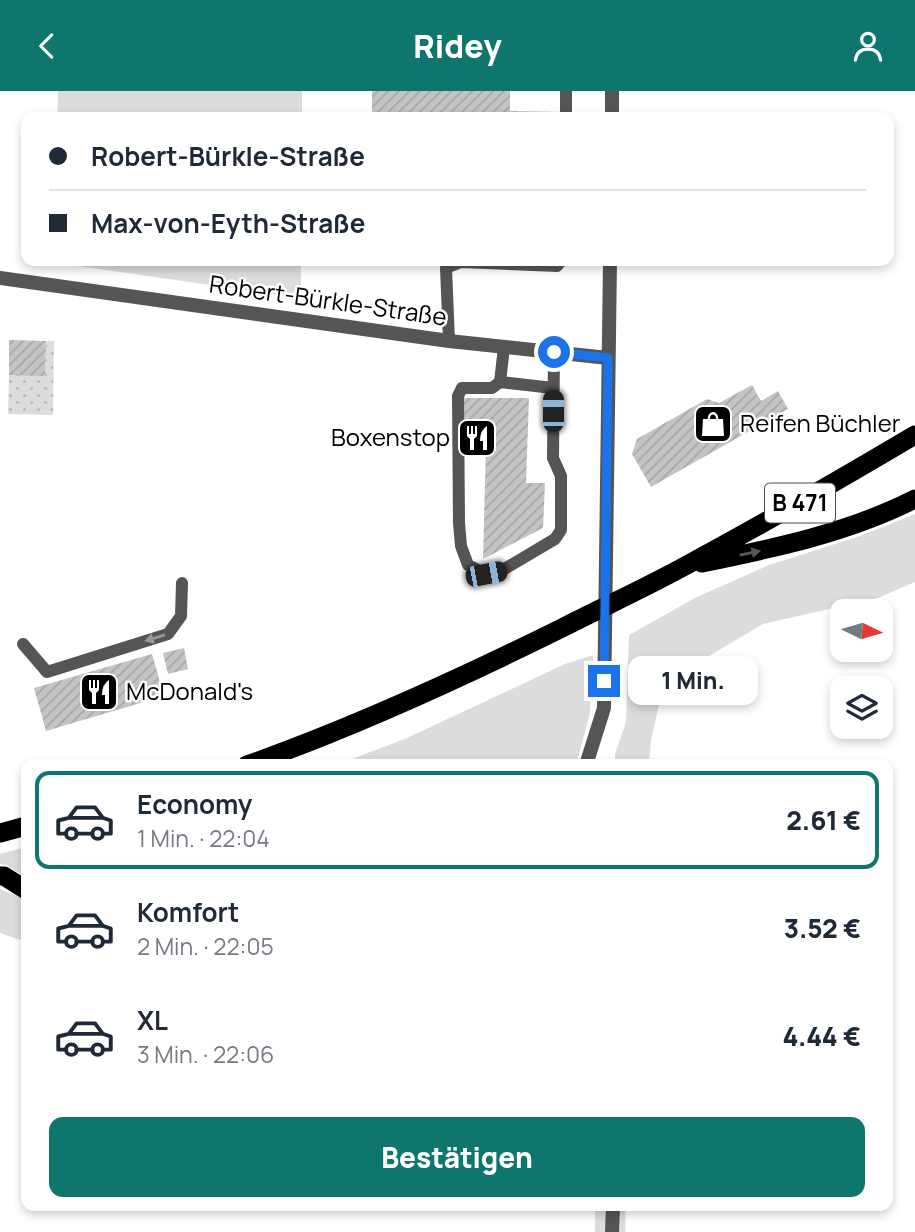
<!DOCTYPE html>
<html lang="de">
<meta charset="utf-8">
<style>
body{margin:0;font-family:Manrope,sans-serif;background:#f2f2f3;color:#1f2937;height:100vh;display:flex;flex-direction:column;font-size:26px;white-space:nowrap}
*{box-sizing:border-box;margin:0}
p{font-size:23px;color:#747a83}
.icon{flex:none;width:38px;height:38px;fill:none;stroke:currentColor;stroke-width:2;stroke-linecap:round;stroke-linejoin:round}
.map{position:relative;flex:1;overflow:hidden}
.drawer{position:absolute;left:21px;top:668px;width:872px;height:452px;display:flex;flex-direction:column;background:#fff;border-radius:14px;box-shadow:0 4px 10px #0003}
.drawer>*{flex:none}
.guide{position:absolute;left:21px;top:21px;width:873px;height:154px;border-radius:14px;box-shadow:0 4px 10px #0003;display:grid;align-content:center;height:154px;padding:0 28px;background:#fff}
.needle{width:46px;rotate:95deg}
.buttons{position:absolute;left:830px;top:508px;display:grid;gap:14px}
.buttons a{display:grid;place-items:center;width:63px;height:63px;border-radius:14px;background:#fff;box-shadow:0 4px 10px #0003;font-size:35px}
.end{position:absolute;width:32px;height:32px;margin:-16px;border:9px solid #1a73e8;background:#fff;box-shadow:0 0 0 4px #fff}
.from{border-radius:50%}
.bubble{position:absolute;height:49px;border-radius:14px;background:#fff;box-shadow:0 4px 10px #0003;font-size:23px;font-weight:800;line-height:49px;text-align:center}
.car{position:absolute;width:21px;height:42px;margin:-21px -10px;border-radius:9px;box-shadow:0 0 5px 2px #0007;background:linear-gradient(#222 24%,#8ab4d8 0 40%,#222 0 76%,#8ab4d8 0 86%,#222 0)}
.guide b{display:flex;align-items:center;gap:24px;height:66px;font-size:26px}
.guide b+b{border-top:2px solid #e0e1e3}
.guide i{width:18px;height:18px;background:#1f2937}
ul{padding:12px 0 0;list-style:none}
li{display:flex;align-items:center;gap:21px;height:98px;margin:0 14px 10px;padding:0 14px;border:4px solid transparent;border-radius:14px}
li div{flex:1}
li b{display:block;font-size:26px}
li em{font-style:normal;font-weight:800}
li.on{border-color:#0f766e}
li>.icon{width:63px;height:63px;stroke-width:1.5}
.button{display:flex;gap:14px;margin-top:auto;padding:14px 28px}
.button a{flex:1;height:80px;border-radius:14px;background:#0f766e;color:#fff;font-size:28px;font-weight:800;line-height:80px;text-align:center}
header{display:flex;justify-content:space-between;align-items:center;height:91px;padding:0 28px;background:#0f766e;color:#fff;font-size:32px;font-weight:800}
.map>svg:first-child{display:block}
.grass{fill:#dcdcdc}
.garden{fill:url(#garden-dots)}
.building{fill:url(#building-hatch)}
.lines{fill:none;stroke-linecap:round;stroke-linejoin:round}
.service{stroke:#555;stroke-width:12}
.minor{stroke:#555;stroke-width:14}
.trunk{stroke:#000;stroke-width:19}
.oneway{fill:#595959}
.oneway2{fill:#999}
.route{stroke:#1a73e8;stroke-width:9}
.labels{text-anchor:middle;stroke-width:5;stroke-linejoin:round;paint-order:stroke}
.shield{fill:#fff;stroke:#4c4c4c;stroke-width:2}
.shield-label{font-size:23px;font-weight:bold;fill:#000}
.street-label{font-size:24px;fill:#000;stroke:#fff}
.poi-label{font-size:24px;fill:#000;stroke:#fff;text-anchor:start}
</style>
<header><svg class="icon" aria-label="back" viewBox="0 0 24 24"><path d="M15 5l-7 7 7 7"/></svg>Ridey<svg class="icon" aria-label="person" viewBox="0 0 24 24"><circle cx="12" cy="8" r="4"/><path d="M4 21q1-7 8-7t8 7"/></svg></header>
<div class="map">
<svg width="915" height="1141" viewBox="0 0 915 1141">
<defs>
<pattern id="garden-dots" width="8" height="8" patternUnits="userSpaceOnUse" patternTransform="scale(1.75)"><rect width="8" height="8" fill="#dcdcdc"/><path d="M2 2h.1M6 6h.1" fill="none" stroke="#bbb" stroke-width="1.8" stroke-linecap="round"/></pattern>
<pattern id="building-hatch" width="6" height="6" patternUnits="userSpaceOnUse" patternTransform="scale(1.75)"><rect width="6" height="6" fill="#c4c4c4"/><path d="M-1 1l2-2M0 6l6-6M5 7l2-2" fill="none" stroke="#a7a7a7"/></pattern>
</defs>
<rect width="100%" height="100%" fill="#fff"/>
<path class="grass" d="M58 0H302V26H57Z
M50 170H301V207L50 171Z
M915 423V491L878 507 763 533 687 578 660 609 651 649 649 674H615V663L626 631 629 544 697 506 769 474 860 445Z
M593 564 590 622 576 674H336L407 647 565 573Z
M26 756V786L6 774 0 773V763Z
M0 798 19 806 26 812V851L0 842Z
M595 1115H626L625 1141H595Z"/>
<path class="garden" d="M46 250H54L53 324 8 323 9 284H45Z"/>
<path class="building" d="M372 0H510V20L563 21V26H372Z
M9 249 46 250 45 285 9 284Z
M752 294 761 310 778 300 788 318 651 396 632 363 637 348 707 308 719 312Z
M462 307H529L526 392H545L543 437 483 468 486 354 461 353Z
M184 557 188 578 168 583 163 562Z
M152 563 164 605 46 640 34 597Z"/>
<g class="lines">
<path class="service" d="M566 0V26
M449 250 446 177 461 171 557 175 561 170
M504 256 500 291 492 297H462L458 305 459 432 461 455 468 474 486 483 501 480 555 448 561 439V385L553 367 554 261
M500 291 553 297
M23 553 47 581 168 543 181 525 182 492"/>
<path class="minor" d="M612 26V0
M0 187 449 250 608 267
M586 674 604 617 610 170
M612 1141 613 1115"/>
<path class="trunk" d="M702 472C775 457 848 442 915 408
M247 674C355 636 459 588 562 537 603 516 645 497 685 475 763 433 839 389 915 344
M0 742 26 735
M0 785H4L26 799"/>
</g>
<defs><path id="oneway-solid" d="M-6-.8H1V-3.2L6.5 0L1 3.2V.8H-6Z" transform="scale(1.75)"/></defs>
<use class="oneway" href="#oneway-solid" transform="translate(750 462) rotate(-12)"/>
<use class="oneway2" href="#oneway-solid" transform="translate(155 547) rotate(163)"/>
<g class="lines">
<path class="route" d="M554 261 608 267 604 590"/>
</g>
<defs>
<symbol id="shop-square" viewBox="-11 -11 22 22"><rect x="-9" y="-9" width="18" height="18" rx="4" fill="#000" stroke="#fff"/><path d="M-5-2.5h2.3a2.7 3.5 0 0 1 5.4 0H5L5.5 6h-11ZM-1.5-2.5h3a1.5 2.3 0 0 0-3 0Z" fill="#fff"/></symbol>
<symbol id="restaurant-square" viewBox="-11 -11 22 22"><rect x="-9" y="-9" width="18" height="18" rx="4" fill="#000" stroke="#fff"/><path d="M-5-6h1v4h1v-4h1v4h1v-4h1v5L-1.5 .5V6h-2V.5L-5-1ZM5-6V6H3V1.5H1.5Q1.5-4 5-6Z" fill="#fff"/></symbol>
</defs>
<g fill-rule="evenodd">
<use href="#shop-square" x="691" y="311" width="44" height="44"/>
<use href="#restaurant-square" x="455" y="325" width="44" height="44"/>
<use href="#restaurant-square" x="77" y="579" width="44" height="44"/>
</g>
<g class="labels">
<rect class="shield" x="765" y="392.5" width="70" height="39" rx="5"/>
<g class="shield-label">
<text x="800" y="420">B 471</text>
</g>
<g class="street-label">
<text transform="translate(328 210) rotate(8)" y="8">Robert-Bürkle-Straße</text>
</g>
<g class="poi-label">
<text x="740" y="341">Reifen Büchler</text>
<text x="450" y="355" text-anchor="end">Boxenstop</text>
<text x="126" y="609">McDonald's</text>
</g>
</g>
</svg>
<div class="buttons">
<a><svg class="needle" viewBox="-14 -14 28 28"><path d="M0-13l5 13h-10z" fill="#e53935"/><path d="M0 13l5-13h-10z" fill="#747a83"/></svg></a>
<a><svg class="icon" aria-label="layers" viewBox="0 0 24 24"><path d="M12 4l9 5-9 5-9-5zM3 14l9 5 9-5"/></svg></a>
</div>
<i class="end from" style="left:554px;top:261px"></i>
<i class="end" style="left:604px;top:590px"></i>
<div class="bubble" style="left:628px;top:565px;width:130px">1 Min.</div>
<i class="car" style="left:553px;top:320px;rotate:0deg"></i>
<i class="car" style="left:486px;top:483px;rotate:79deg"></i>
<div class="guide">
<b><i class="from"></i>Robert-Bürkle-Straße</b>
<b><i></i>Max-von-Eyth-Straße</b>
</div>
<section class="drawer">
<ul>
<li class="on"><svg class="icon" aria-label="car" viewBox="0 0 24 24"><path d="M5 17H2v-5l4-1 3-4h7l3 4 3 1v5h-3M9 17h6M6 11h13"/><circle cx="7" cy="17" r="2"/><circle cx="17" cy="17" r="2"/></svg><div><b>Economy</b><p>1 Min. · 22:04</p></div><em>2.61 €</em></li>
<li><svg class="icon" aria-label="car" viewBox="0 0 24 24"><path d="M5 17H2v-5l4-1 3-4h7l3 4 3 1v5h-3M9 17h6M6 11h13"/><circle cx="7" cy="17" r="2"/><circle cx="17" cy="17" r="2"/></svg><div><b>Komfort</b><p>2 Min. · 22:05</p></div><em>3.52 €</em></li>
<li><svg class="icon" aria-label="car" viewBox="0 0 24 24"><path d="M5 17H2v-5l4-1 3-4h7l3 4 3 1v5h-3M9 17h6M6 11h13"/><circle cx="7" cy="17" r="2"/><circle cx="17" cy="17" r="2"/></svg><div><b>XL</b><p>3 Min. · 22:06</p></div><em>4.44 €</em></li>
</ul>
<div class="button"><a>Bestätigen</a></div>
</section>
</div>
